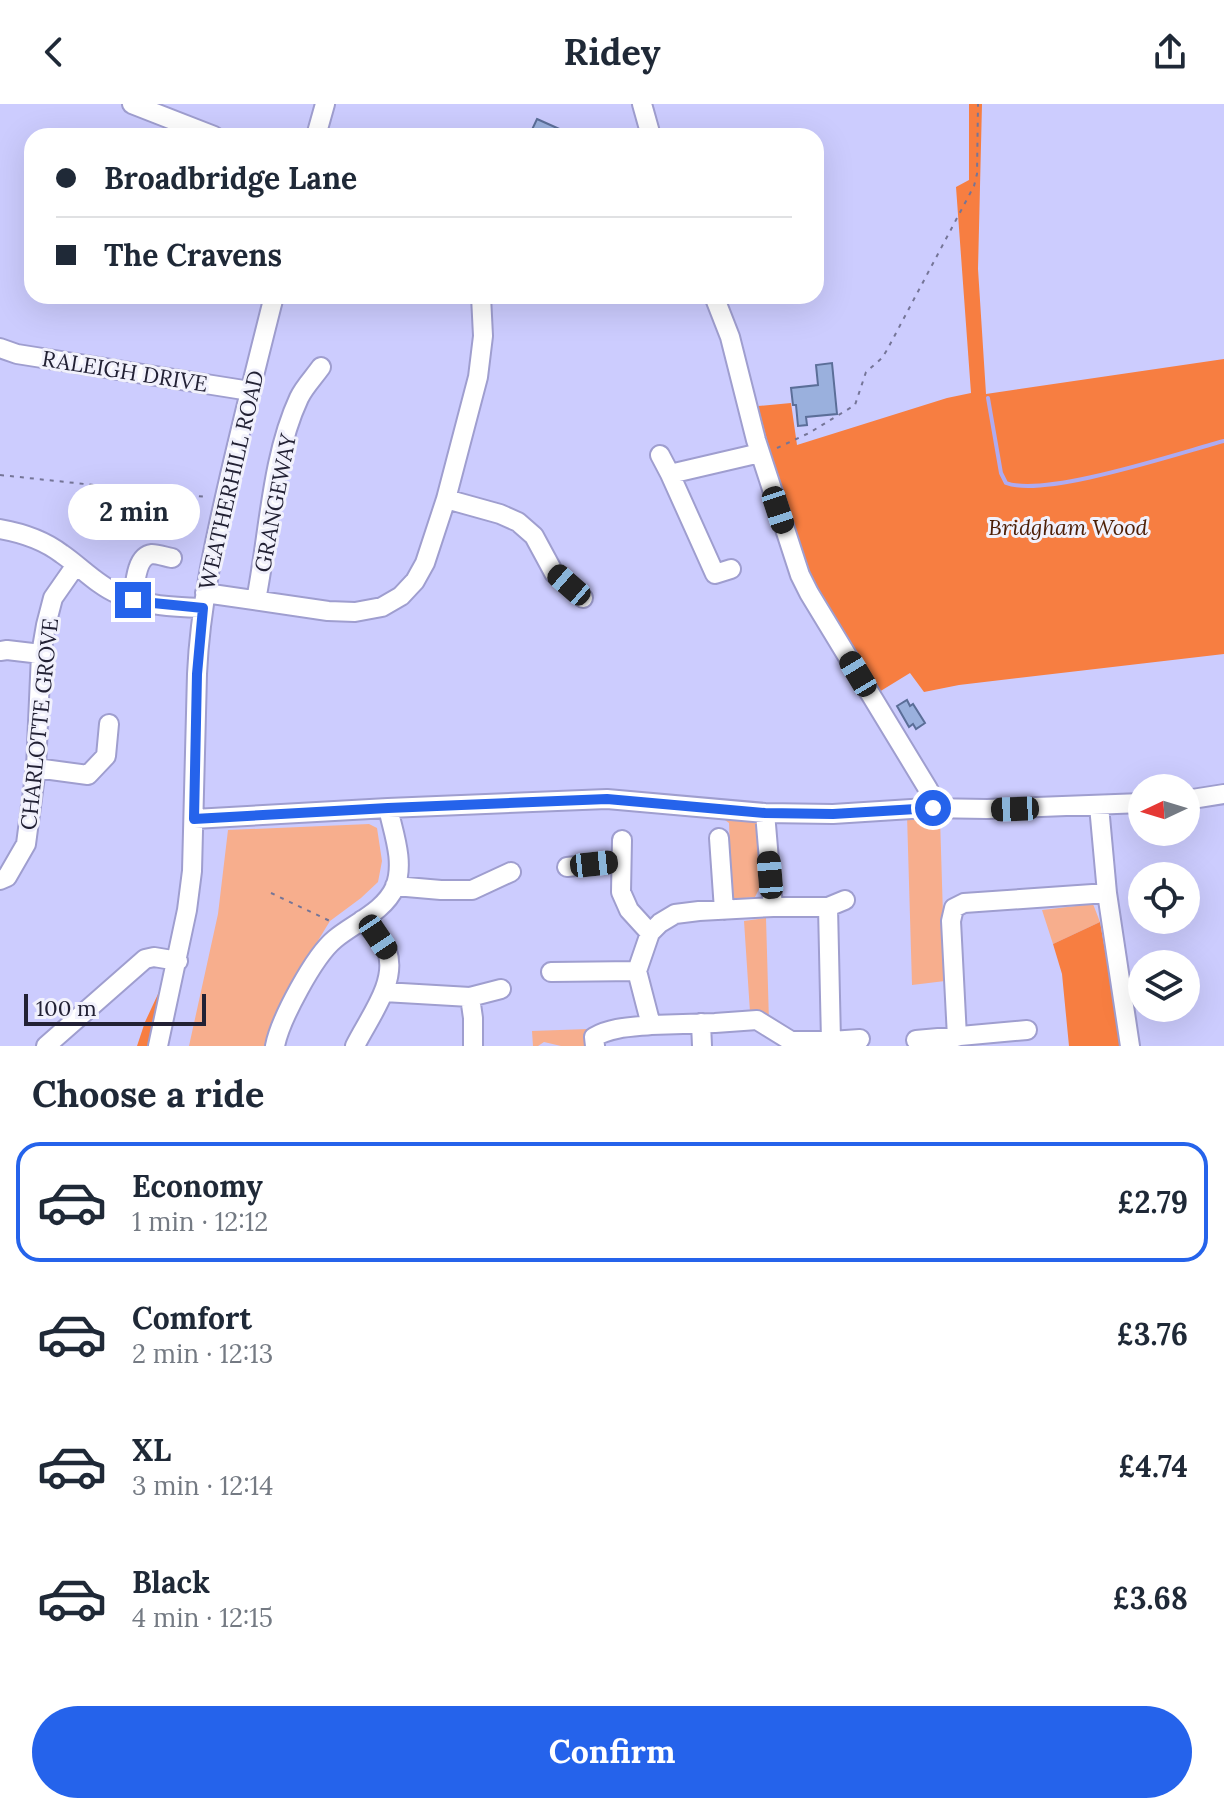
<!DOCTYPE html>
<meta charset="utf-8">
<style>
body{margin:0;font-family:Lora,serif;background:#f6f6f7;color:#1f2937;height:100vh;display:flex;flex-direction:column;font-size:30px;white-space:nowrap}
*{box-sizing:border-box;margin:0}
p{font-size:26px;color:#747a83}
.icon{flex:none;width:44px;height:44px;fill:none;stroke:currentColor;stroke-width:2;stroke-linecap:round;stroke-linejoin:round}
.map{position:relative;height:942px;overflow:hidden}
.drawer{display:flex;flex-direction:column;background:#fff;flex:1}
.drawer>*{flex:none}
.top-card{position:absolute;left:24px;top:24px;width:800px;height:176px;border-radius:24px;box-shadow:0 8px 32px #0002;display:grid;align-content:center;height:176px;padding:0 32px;background:#fff}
.needle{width:52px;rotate:266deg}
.buttons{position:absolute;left:1128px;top:670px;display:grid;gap:16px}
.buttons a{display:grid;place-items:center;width:72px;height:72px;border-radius:50%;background:#fff;box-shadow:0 8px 32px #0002;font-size:40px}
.scale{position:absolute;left:24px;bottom:20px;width:182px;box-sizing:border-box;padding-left:8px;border:4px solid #222134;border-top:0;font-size:22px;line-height:28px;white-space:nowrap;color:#222134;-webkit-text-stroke:6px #f1f1fc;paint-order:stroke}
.end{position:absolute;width:36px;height:36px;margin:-18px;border:10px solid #2563eb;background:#fff;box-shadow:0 0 0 4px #fff}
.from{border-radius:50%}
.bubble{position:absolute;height:56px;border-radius:28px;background:#fff;box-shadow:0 8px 32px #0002;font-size:26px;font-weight:700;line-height:56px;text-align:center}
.car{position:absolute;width:24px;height:48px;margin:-24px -12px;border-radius:10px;box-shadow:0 0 6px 2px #0007;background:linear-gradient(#222 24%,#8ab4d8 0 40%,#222 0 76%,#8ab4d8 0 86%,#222 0)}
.top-card b{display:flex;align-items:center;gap:28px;height:76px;font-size:30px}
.top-card b+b{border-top:2px solid #e0e1e3}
.top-card i{width:20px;height:20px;background:#1f2937}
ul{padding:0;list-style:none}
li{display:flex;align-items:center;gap:24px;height:120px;margin:0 16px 12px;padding:0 16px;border:4px solid transparent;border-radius:24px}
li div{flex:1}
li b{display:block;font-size:30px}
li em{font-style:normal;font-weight:700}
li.selected{border-color:#2563eb}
li>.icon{width:72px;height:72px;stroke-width:1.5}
h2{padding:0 32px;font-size:36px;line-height:96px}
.button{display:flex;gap:16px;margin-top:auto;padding:16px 32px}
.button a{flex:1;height:92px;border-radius:48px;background:#2563eb;color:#fff;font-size:32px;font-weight:700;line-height:92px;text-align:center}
header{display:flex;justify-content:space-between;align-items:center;height:104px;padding:0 32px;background:#fff;font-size:36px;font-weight:700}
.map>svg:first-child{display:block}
.green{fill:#f7ae8d}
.forest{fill:#f77e41}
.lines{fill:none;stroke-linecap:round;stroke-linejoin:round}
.stream{stroke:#aeabf1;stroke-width:4}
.building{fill:#9ab0dd;stroke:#5b6e98;stroke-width:2}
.minor-casing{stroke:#9f9ecf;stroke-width:22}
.path{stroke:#757597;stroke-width:2;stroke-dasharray:4 6;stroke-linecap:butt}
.minor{stroke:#fff;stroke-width:18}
.route{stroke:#2563eb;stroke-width:10}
.labels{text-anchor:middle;stroke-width:6;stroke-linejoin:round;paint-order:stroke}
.street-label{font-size:22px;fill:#222134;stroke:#f1f1fc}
.park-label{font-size:22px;font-style:italic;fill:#4d1e05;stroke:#f1f1fc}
</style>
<header><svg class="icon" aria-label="back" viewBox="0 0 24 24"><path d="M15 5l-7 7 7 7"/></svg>Ridey<svg class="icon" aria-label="share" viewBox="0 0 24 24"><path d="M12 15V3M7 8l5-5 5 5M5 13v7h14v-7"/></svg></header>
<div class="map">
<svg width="1224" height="942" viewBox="0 0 1224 942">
<rect width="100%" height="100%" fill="#ccccfe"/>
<path class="green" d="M710 705 759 713 760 783 755 793 732 795 729 719Z
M907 711 940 714 945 877 912 881Z
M369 720 377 724 382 757 378 778 361 794 330 817 281 897 265 942H189L218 810 228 726Z
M1093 800 1100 818 1053 840 1042 806Z
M766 814 769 918 750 908 744 817Z
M588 925 591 942H561L544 938 538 942H533L532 927Z"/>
<path class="forest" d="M969 0H982L978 165 986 290 1224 255V550L959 581 924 588 910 569 879 588 818 487 811 472 778 377 758 302 791 299 797 341 947 294 971 289 956 83 969 76Z
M1100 818 1122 942H1069L1062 870 1053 840Z
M165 875 148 942H137L145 918Z"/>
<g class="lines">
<path class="stream" d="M988 294 1001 369 1006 379C1045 394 1179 349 1224 337"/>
</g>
<path class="building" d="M537 15 575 32H529Z
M832 259 837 310 806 313 807 321 798 322 796 301H793L791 284 818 281 816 261Z
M907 596 910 602 913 600 925 619 916 625 913 620 909 623 897 602Z"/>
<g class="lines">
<defs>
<path id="minor" d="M132 0 214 32
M642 0 651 32
M316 32 325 0
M714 192 730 233 756 336 800 471 809 489 928 685 932 693 933 704
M0 244 17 250 250 287
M660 351 670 370
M446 395 500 410 518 418 534 432 554 469 583 494
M0 425C23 429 44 436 62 450 81 463 97 481 118 490 144 502 175 503 203 504
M731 465 715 470 670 370 760 349
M205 489 328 507 355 508 382 503 401 492 415 477 425 459 446 395 478 273 483 232 481 192
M133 496C135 483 135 452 152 450 158 450 166 453 172 454
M256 496C269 431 271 354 299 294 304 283 314 273 321 263
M0 547 7 546 41 550
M36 664 88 671 106 652 109 620
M1186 696 1224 690
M1099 702 1107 789 1130 942
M765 709 773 803
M194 715 388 704 607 695 765 709 833 710 927 704 987 705 1142 699
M719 734 724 806
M622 736 621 788 629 806 650 829
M567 763 620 757
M0 776 7 773 26 740 36 664 41 550 46 521 53 494 76 461
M395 782 441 786H472L511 768
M828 803 831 937H791L757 916 715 919 651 921 637 867 650 829 660 819 675 810 699 807 773 803H828L845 796
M551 868 637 867
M384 888 470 893 501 885
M470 893 473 914V942
M701 919 702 942
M957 933 951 817 954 804 964 799 1107 789
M916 936 1027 926
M831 937 860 935
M46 942 145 855 154 853 178 857
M158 942 187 806 192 767 197 570C200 502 215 436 230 371 244 311 259 251 274 192
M275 942C280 916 314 852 335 835 354 819 384 808 395 783 405 758 393 728 388 704
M355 942C368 915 398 878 387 847 383 835 370 825 362 816
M595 942 594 933C612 923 632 923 651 921"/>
</defs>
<use href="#minor" class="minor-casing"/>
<path class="path" d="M777 344 809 329 855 301 866 268 882 254 887 246 974 82 977 70 978 0
M0 371 207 393
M271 789 332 818"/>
<use href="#minor" class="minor"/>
</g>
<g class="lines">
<path class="route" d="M133 496 143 498 203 504 197 570 194 715 388 704 607 695 765 709 833 710 933 704"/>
</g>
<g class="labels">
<g class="street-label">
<text transform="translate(125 267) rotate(9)" y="8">RALEIGH DRIVE</text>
<text transform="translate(231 376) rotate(-77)" y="8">WEATHERHILL ROAD</text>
<text transform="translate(275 399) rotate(-79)" y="8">GRANGEWAY</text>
<text transform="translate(39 620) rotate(-84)" y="8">CHARLOTTE GROVE</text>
</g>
<g class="park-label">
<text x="1068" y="431">Bridgham Wood</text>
</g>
</g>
</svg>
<div class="buttons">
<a><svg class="needle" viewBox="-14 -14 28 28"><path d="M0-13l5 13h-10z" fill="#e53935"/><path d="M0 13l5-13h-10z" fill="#747a83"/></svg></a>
<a><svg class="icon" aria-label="locate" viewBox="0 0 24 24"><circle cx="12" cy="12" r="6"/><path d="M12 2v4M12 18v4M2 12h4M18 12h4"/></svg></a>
<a><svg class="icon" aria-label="layers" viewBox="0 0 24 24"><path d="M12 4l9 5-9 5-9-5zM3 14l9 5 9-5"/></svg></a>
</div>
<div class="scale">100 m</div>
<i class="end from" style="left:933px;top:704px"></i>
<i class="end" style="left:133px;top:496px"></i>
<div class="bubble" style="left:68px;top:380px;width:132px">2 min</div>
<i class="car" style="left:778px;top:406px;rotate:162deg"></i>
<i class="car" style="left:569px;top:481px;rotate:311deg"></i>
<i class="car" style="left:858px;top:570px;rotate:329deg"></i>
<i class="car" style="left:1015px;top:705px;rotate:268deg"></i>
<i class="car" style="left:594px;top:760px;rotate:84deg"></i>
<i class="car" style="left:770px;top:771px;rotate:355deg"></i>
<i class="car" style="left:378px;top:833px;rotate:146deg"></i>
<div class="top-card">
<b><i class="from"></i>Broadbridge Lane</b>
<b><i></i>The Cravens</b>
</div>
</div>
<section class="drawer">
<h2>Choose a ride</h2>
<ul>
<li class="selected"><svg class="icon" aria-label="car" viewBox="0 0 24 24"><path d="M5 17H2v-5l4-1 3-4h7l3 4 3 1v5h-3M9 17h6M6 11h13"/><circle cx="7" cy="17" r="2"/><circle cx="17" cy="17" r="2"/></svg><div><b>Economy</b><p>1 min · 12:12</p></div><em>£2.79</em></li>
<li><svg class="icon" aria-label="car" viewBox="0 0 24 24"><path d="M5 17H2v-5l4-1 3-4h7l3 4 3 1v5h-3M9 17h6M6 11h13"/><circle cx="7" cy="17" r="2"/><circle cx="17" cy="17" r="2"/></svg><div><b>Comfort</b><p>2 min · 12:13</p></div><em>£3.76</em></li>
<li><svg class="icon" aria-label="car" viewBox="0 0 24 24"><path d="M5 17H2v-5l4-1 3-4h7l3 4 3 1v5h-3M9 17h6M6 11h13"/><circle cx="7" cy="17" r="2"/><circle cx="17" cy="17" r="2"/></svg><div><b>XL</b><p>3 min · 12:14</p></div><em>£4.74</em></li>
<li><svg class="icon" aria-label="car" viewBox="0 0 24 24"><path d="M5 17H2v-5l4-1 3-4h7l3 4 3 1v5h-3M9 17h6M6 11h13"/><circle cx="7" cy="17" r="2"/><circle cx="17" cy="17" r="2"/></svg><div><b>Black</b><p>4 min · 12:15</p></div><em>£3.68</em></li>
</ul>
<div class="button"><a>Confirm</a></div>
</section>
